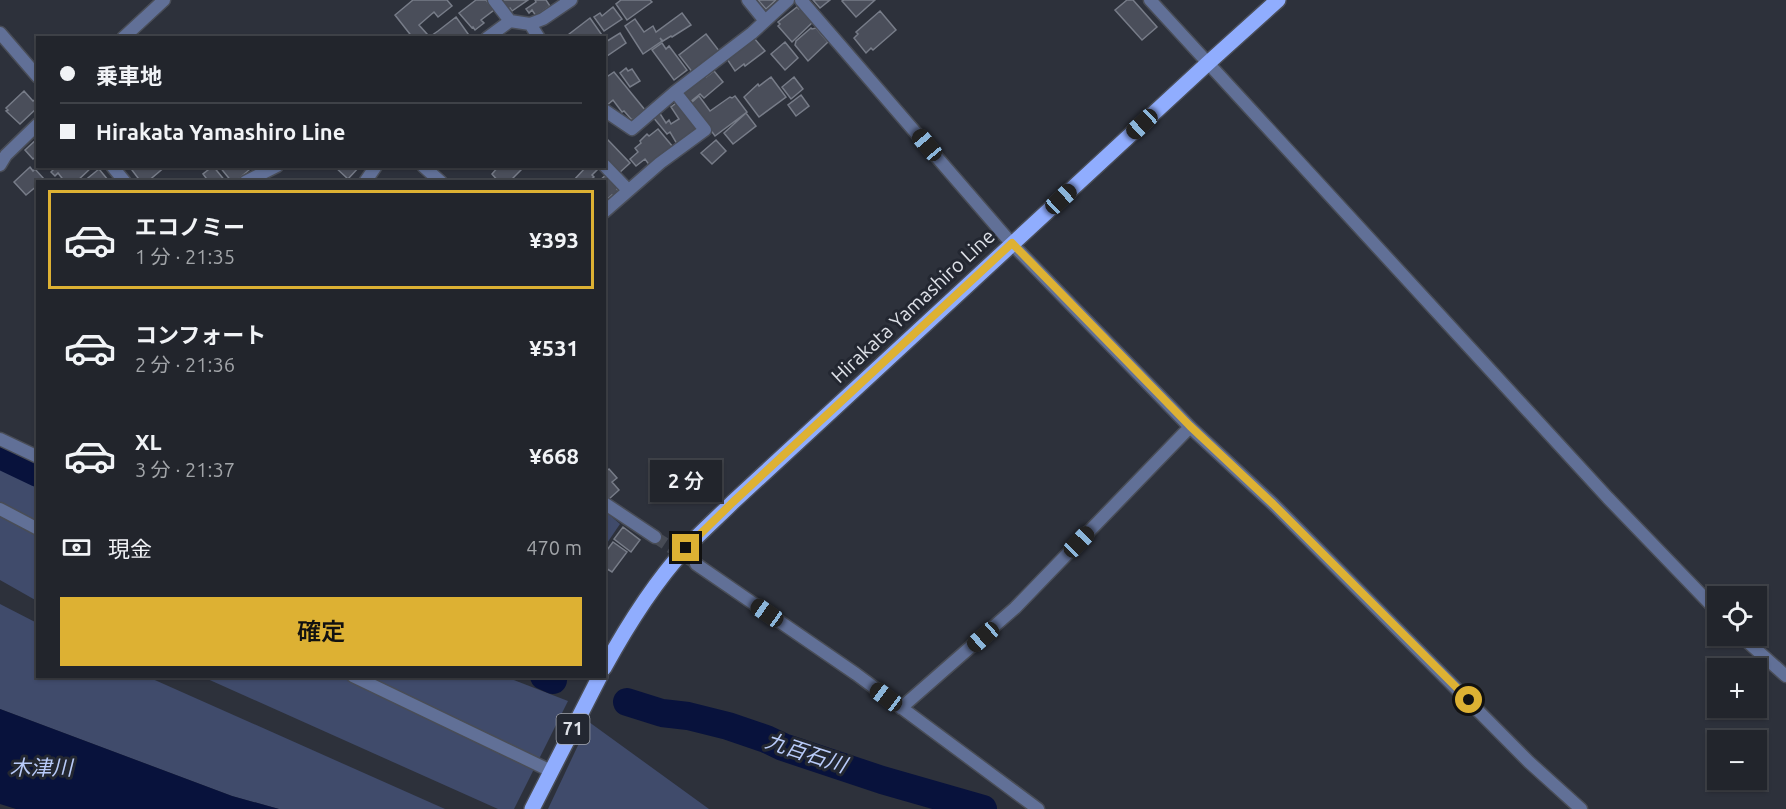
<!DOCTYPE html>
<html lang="ja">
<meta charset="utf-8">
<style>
body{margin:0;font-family:Ubuntu,"Noto Sans JP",sans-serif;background:#2a2d34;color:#f1f3f6;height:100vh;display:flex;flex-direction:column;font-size:22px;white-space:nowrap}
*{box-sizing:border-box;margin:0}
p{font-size:20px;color:#a2a5a9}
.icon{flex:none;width:33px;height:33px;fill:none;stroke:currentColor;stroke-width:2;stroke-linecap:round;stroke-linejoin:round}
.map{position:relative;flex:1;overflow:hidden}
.panel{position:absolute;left:36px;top:180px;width:570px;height:498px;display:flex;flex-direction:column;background:#22252c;border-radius:0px;box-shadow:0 2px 4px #0004,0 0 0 2px #3f4248}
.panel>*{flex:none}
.top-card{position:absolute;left:36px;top:36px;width:570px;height:132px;border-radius:0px;box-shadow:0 2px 4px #0004,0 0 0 2px #3f4248;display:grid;align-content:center;height:132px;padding:0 24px;background:#22252c}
.controls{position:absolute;left:1707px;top:586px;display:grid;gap:12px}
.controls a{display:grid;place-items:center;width:60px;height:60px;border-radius:0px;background:#22252c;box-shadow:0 2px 4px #0004,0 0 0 2px #3f4248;font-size:30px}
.end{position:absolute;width:27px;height:27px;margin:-14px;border:8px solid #ddb133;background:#111;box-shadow:0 0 0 3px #111}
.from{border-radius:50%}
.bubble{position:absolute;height:42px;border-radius:0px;background:#22252c;box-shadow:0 2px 4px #0004,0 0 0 2px #3f4248;font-size:20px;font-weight:600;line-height:42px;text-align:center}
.car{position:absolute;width:18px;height:36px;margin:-18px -9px;border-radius:8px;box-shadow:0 0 4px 2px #0007;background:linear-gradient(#222 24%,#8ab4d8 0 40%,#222 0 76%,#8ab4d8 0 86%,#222 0)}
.top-card b{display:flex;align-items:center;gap:21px;height:57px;font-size:22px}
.top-card b+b{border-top:2px solid #3f4248}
.top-card i{width:15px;height:15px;background:#f1f3f6}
ul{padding:10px 0 0;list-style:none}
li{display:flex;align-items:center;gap:18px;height:99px;margin:0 12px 9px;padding:0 12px;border:3px solid transparent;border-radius:0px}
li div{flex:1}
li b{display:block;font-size:22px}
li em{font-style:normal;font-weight:600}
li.current{border-color:#ddb133}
li>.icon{width:54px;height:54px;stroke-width:1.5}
.pay{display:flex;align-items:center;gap:15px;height:66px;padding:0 24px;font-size:22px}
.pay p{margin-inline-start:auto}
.action{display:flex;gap:12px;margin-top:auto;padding:12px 24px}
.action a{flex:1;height:69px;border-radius:0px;background:#ddb133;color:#111;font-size:24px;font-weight:600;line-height:69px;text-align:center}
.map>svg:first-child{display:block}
.green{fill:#404b6b}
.water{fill:#08123c}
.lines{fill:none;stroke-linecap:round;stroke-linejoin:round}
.river{stroke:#08123c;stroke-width:28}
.building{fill:#4a4e5a;stroke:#777c88;stroke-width:1.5}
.minor-tunnel{stroke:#474b55;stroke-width:12;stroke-dasharray:12 6;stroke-linecap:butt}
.minor-casing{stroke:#494d57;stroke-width:15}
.tertiary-casing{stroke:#494d57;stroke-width:15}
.primary-casing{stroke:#494d57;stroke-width:18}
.minor{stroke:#617097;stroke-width:12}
.tertiary{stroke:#617097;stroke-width:12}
.primary{stroke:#90adfe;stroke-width:15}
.route{stroke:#ddb133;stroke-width:8}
.labels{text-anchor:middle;stroke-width:6;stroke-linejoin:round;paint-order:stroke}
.shield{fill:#232731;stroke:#a5a8b0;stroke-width:1.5}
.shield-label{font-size:18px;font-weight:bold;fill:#dde0e7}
.street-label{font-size:20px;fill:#dde0e7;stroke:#232731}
.water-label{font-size:21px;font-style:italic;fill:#b9cbf9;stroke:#232731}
</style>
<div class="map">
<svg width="1786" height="809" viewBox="0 0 1786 809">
<rect width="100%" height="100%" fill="#2d313b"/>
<path class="green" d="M0 463 37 484V601L0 580Z
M605 511 620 524 605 546Z
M0 604 37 623 38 676 148 677 445 809H279L232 796 0 709Z
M203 677H506L568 701 514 809H498Z
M589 722 709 809H548Z"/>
<path class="water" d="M0 709 232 796 279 809H16L0 804Z"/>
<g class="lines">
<path class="river" d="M0 455 38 473
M544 676 553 680
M627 702 662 713 688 716 728 726 766 739 783 747 882 780 983 809"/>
</g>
<path class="building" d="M413 0H447L452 6 438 17 434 12 419 25 427 34 422 38H413L395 15Z
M476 0H486L494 10 481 20 484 23 475 30 473 27 472 28 459 13Z
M500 0H528L512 11 510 8 507 10Z
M535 0H546L550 6 536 16 532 10 529 13 526 9 536 2Z
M621 0H650L652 2 627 20 616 4Z
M758 0H776L766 9Z
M813 0H830L820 8Z
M844 0H875L856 17 842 1Z
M1127 0H1133L1157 27 1142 40 1115 10Z
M802 6 815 20 792 42 778 26 780 24 778 22 797 7 799 9Z
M613 7 622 19 604 31 594 17 600 13 602 16Z
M880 11 896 30 873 50 871 48 866 53 854 38 858 34 856 32Z
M682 13 691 25 672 37 671 36 663 41 660 38 662 41 643 54 625 26 635 19 644 32 653 26 656 32Z
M456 17 471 38H428L438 31Z
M590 18 604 38H564Z
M811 28 812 29 816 28 828 42 808 61 795 45 796 41Z
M620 33 626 43 604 58V43Z
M706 34 720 52 693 73 679 55Z
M754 38 765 51 745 66 744 64 735 71 727 59Z
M785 42 798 58 785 70 771 54Z
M662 43 666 49 669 46 687 70 674 80 652 50Z
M626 68 628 71 632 69 640 81 630 87 620 73Z
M714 71 723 82 704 98 700 94 690 102 682 93 704 75 706 77Z
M614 72 645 110 632 120 624 111 622 112 613 100 606 106 604 105V77L605 78Z
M771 77 786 97 759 117 744 97 758 84 759 86Z
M794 77 803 89 791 99 782 87Z
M24 91 33 101 38 98V107L20 124 6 111 8 110 6 108Z
M801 95 809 106 796 116 788 105Z
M699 96 710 111 730 97 732 98 735 96 747 112 715 136 691 103Z
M679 101 698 130 677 144 670 132 667 134 652 116 659 112 666 123 669 120 671 124 679 119 671 107Z
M746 113 756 126 733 144 724 133Z
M658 129 673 147 650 166 645 159 636 166 630 159 638 152 635 148 641 143 640 141 647 134 649 136Z
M38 138V155L33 159 25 150Z
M608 140 630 163 618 174 604 159V144Z
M716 140 726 151 712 164 701 153Z
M57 166H93L76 182H65L58 173 55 176 51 172Z
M136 166H166L147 182H141L132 170Z
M213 166 226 182H209L203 174Z
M219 166H246L249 170 235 182H232Z
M334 166H360L348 179Z
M499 166H523L524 167 509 182H499L492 174Z
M587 166 600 167 592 175 594 177 590 180 591 182H572Z
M30 167 33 171 35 169 44 179 41 182H38V185L26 195 14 182Z
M99 169 108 180 106 182H83Z
M607 174 619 187 617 189 619 192 613 197 612 195 604 202V182H598Z
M609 469 617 478 612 482 619 490 609 499 604 493V473Z
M623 527 640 540 631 552 614 539Z
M613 542 627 552 612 572 604 567V554Z"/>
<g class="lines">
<path class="minor-tunnel" d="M655 537 696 564"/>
<defs>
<path id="minor" d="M494 0 510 21 530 24 543 19 571 0
M748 0 765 21
M801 0 1012 244 1190 427 1273 504 1529 762 1581 809
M530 24 539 38
M0 33 38 77
M123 38 164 0
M487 38 510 21
M604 110 632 129 675 92 752 33 788 0
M0 165 6 155 38 124
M604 165 628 190
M112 166 125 182
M423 166 441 182
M245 182 277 166
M365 182 376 166
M604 212 660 163 705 130 675 92
M0 439 38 457
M604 503 655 537
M0 509 38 529
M696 564 856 674 1038 809
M353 676 551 771
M901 708 1015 608 1190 427"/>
<path id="tertiary" d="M1150 0 1608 498 1718 612
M1741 636 1786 676"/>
<path id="primary" d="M604 668C627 626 654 583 686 548 701 532 718 517 733 502L1207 64 1278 0
M532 809 600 676"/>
</defs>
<use href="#minor" class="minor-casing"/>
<use href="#tertiary" class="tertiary-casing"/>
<use href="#primary" class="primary-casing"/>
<use href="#minor" class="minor"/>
<use href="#tertiary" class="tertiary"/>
<use href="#primary" class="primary"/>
</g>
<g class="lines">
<path class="route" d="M686 548 733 502 1012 243 1190 426 1273 504 1469 700"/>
</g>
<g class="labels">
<rect class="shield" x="556.5" y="714" width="33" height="30" rx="4.5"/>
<g class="shield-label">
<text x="573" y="735">71</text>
</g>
<g class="street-label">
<text transform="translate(913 306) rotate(-43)" y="7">Hirakata Yamashiro Line</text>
</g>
<g class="water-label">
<text transform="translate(806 753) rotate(18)" y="7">九百石川</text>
<text x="41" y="775">木津川</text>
</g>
</g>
</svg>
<div class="controls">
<a><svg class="icon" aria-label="locate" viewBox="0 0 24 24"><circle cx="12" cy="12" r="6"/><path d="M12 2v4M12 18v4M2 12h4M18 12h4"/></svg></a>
<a>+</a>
<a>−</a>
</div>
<i class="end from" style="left:1469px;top:700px"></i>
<i class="end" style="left:686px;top:548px"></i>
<div class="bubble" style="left:650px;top:460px;width:72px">2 分</div>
<i class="car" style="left:1142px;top:124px;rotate:227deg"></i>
<i class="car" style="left:927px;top:145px;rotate:320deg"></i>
<i class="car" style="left:1061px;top:199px;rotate:47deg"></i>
<i class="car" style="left:1079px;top:542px;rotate:44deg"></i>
<i class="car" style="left:767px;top:613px;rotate:305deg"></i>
<i class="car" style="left:983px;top:637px;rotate:229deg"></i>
<i class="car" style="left:886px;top:697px;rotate:307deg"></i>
<div class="top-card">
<b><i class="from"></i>乗車地</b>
<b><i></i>Hirakata Yamashiro Line</b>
</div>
<section class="panel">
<ul>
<li class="current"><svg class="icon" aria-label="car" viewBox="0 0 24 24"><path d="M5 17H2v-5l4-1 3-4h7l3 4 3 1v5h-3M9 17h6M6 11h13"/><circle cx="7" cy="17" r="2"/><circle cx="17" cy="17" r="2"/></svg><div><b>エコノミー</b><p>1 分 · 21:35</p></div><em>¥393</em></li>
<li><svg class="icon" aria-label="car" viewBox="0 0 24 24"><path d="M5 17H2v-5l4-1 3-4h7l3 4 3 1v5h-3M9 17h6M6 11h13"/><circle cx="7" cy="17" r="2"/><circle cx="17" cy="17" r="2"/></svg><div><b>コンフォート</b><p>2 分 · 21:36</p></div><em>¥531</em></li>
<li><svg class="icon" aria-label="car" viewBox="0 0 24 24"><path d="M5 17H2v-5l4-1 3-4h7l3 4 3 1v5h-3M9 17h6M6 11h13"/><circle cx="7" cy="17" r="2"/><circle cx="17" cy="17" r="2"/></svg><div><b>XL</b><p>3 分 · 21:37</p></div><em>¥668</em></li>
</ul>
<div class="pay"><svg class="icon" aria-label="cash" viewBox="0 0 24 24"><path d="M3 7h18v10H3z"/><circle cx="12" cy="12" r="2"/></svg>現金<p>470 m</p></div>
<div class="action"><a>確定</a></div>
</section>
</div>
